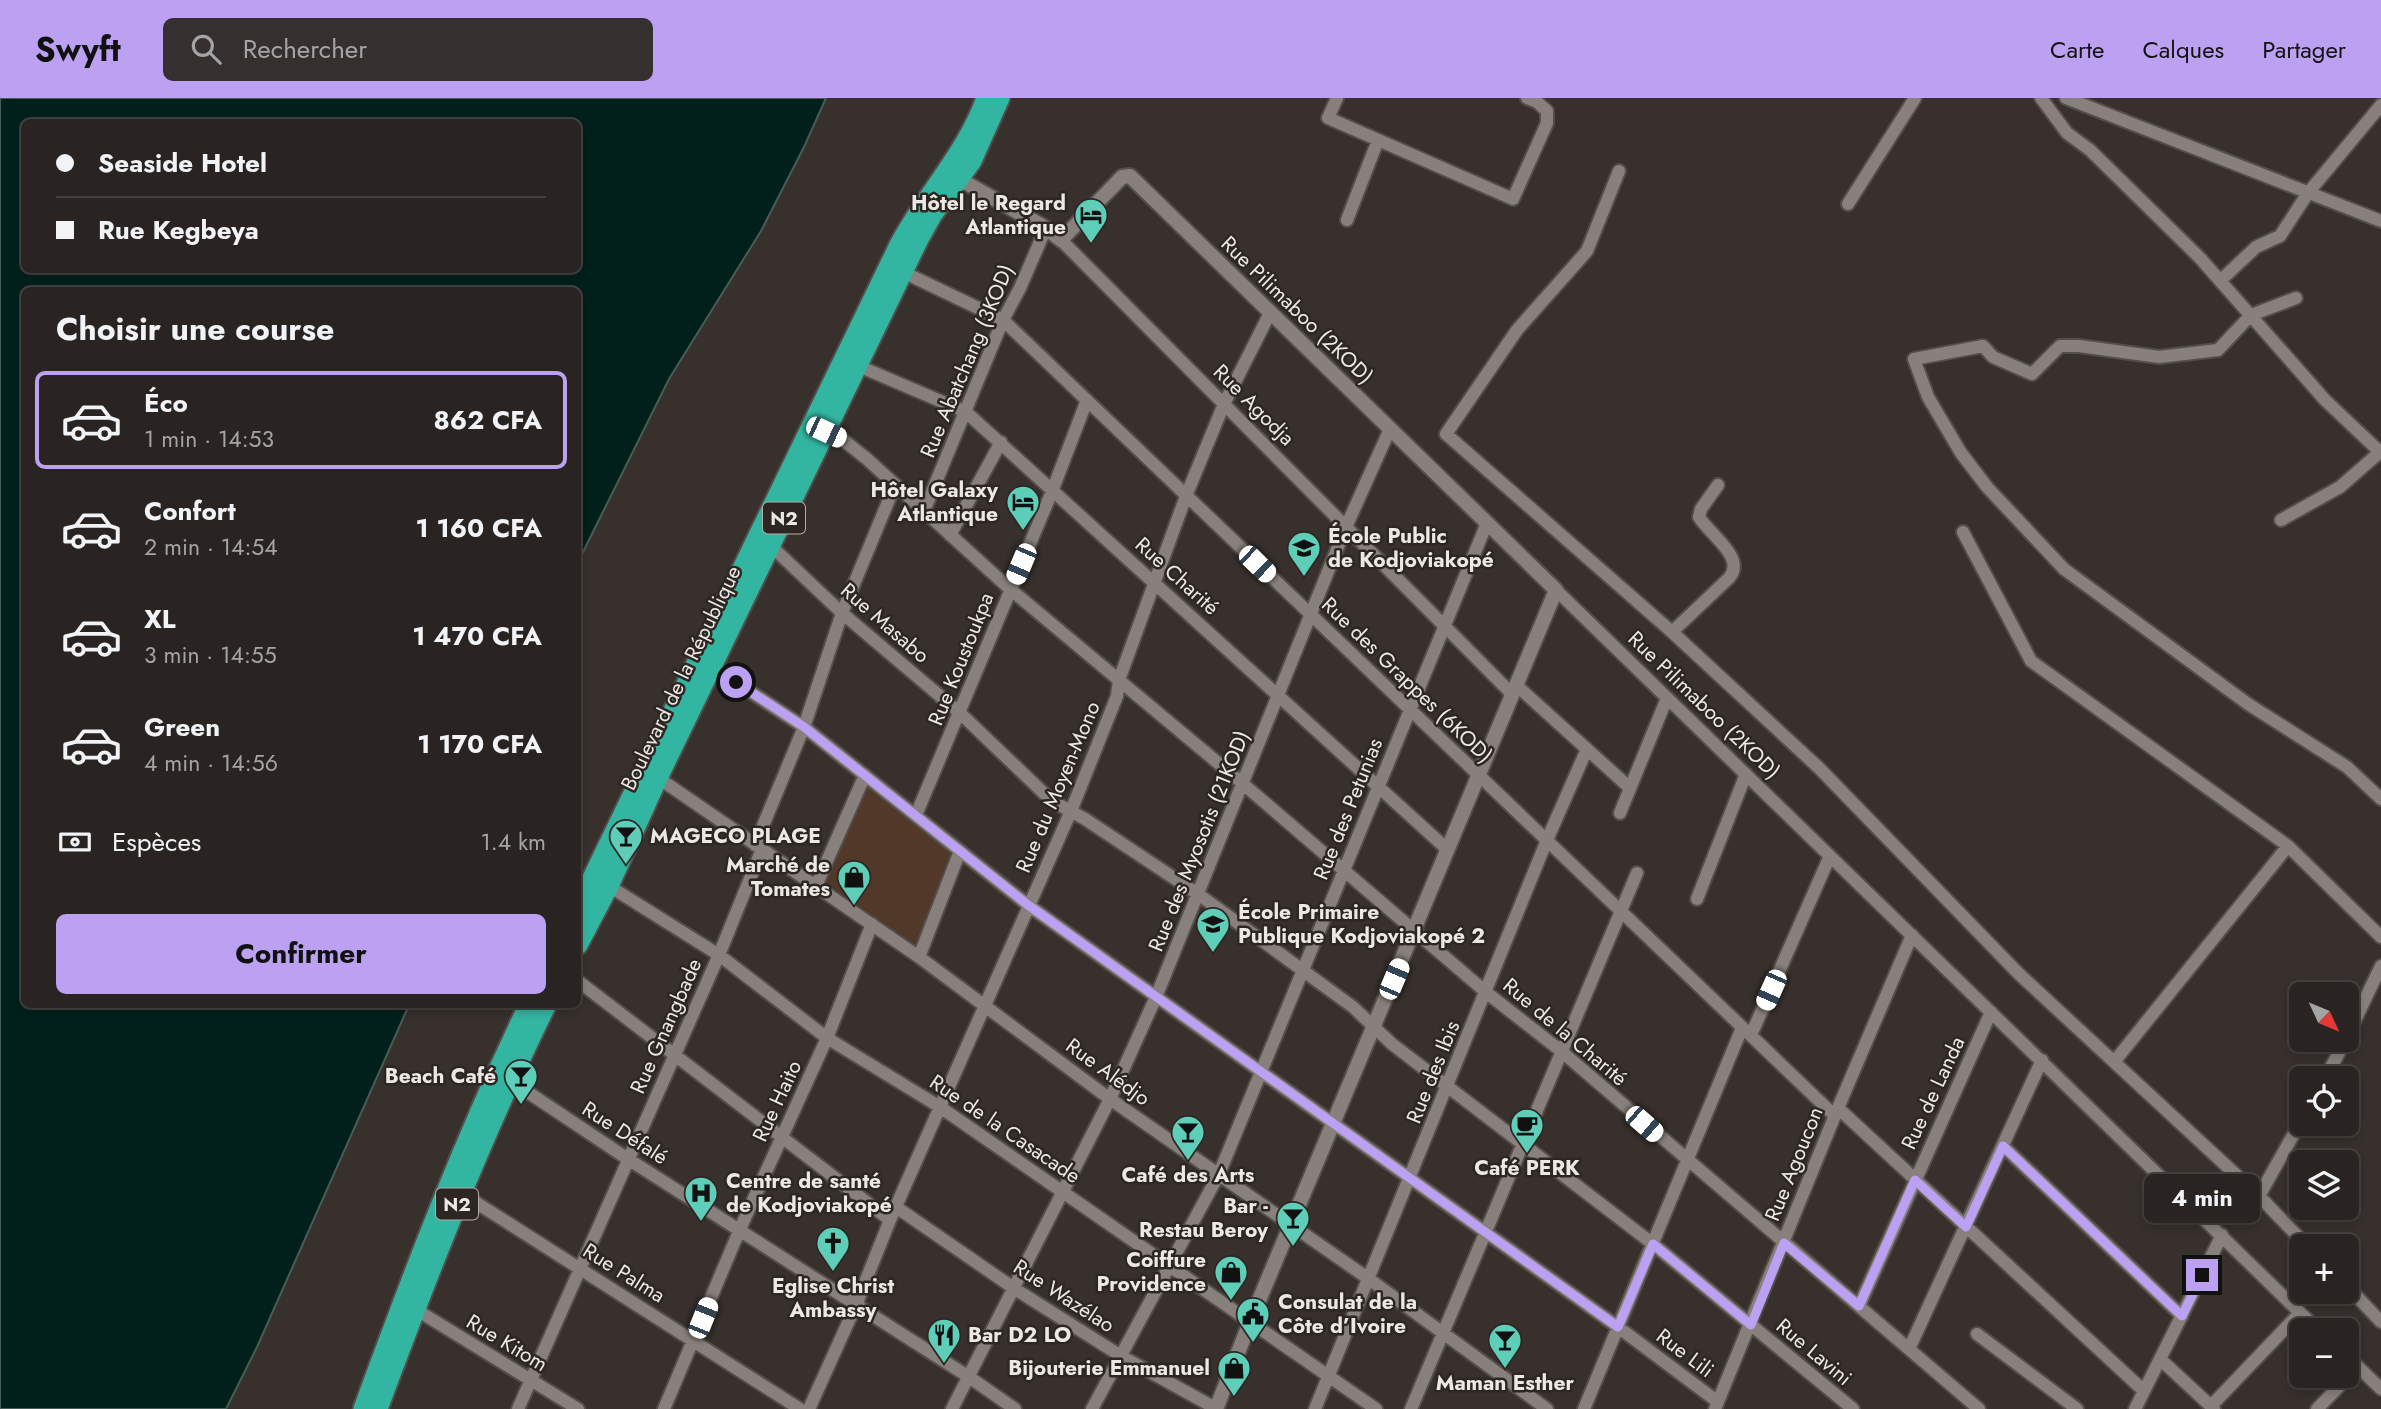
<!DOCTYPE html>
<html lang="fr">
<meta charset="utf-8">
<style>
body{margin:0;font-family:Jost,sans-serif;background:#35302f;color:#f1f3f6;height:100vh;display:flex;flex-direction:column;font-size:26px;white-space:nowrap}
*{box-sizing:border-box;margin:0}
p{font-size:23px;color:#a5a4a5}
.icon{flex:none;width:38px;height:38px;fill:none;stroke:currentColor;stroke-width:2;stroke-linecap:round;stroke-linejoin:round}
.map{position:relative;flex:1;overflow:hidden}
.side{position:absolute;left:21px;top:189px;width:560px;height:721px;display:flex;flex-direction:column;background:#292422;border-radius:10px;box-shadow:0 4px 10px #0003,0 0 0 2px #454140}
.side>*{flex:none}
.guide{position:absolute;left:21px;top:21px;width:560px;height:154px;border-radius:10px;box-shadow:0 4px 10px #0003,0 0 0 2px #454140;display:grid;align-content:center;height:154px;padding:0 35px;background:#292422}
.needle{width:46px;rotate:134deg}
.controls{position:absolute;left:2289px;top:884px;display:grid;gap:14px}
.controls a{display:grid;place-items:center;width:70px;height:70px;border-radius:10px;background:#292422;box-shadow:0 4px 10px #0003,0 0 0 2px #454140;font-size:35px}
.end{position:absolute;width:32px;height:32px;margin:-16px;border:9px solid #bca0f2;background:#111;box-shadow:0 0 0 4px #111}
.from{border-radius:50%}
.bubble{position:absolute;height:49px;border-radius:10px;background:#292422;box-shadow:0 4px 10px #0003,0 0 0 2px #454140;font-size:23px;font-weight:700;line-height:49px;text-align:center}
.car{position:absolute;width:21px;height:42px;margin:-21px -10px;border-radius:9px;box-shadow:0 0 5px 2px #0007;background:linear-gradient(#fff 24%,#345 0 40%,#fff 0 76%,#345 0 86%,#fff 0)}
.guide b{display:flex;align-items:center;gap:24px;height:66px;font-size:26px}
.guide b+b{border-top:2px solid #454140}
.guide i{width:18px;height:18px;background:#f1f3f6}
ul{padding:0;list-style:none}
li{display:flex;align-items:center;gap:21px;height:98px;margin:0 14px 10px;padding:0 21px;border:4px solid transparent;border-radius:10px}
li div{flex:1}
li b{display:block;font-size:26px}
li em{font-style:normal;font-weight:700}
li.on{border-color:#bca0f2}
li>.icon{width:63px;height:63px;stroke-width:1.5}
h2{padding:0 35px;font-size:32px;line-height:84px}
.pay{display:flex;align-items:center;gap:18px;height:77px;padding:0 35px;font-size:26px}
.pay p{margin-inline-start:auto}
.primary-button{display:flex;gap:14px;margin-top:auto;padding:14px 35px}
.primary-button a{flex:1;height:80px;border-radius:10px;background:#bca0f2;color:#111;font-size:28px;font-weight:700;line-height:80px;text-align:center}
header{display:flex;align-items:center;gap:42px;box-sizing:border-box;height:98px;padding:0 35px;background:#bca0f2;color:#111}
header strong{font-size:33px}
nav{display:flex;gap:38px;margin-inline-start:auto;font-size:24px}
.search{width:490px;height:63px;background:#35302f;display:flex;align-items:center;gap:18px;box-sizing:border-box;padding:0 24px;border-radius:10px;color:#a5a4a5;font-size:26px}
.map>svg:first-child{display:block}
.green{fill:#523829}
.water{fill:#01201b;stroke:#485c58;stroke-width:2;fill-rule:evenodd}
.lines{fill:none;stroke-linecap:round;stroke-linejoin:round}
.minor-casing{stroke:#544e4b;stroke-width:16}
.tertiary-casing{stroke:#544e4b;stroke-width:18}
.trunk-casing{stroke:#544e4b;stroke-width:23}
.minor{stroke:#88807c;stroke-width:12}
.tertiary{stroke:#88807c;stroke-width:14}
.trunk{stroke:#32b6a1;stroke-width:19}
.route{stroke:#bca0f2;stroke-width:9}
.labels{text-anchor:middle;stroke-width:5;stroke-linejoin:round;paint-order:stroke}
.shield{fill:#2d2623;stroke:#b3aeab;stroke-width:2}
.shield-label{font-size:19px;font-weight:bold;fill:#ece8e5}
.poi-label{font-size:21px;font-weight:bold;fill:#ece8e5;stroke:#2d2623;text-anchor:end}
.street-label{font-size:21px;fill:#ece8e5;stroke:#2d2623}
</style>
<header>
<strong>Swyft</strong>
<div class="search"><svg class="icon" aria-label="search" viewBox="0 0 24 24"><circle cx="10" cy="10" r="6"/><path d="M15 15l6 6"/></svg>Rechercher</div>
<nav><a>Carte</a><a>Calques</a><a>Partager</a></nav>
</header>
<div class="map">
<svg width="2381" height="1311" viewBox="0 0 2381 1311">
<rect width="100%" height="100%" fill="#37302d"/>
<path class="green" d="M863 686 954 758 919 850 822 782Z"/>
<path class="water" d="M0 0H826L804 49 761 133 669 281 578 464V192H24V906L409 907 257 1249 226 1311H0ZM24 24H578V172H24Z"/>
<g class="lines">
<defs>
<path id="minor" d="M1337 0 1328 20 1513 101 1547 25V13L1537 4 1527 0
M2041 0 2067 35 2090 52 2200 160 2325 302 2381 355
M2066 0 2381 123
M1619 73 1587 153 1517 232 1446 336 1672 534 1819 670 2019 876 2259 1098 2307 1148
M1848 106 1915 0
M1347 122 1378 42
M1061 142 1512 596
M903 174 1003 222 1835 1018
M2220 183 2256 149 2280 138 2308 95 2381 7
M2296 200 2251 217 2218 252 2159 259 2079 248H2060L2032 276 1993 259 1983 248 1914 261 1928 299 1961 355 1987 389 2064 471 2248 606 2347 669 2381 701
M854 266 966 314 1448 752
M820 332 842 341 867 361 1010 491 1242 685 1487 895 1561 953 1979 1311
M924 413 1003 222 1020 190 1046 130
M2281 422 2340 389 2380 354
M1963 434 2031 563 2288 748
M950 437 1001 344
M770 447 842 515 960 615 1052 703 1085 721 1198 796 1353 909 1392 946 1653 1146 1853 1311
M1556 492 2318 1232
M1672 534 1729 480C1747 460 1709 436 1699 419L1701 411 1718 387
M713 569 804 629 1028 807 1618 1229 1718 1304
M1516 587 1630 690
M654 677 919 859 1110 1001 1369 1181 1547 1311
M1620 715 1667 600
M916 717 1053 391 1087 302
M755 747 804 629 842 515 895 387
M609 788 719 857 827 940 940 1009 1376 1311
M816 788 865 677
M1697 801 1746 676
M919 859 960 753
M578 883 890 1122
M1751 937 1830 758
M2347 939 2381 868
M2114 964 2288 748 2381 839
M505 979 628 1061 969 1279 1015 1311
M2325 980 2346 942
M1838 1010 2144 1293
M2003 1048 2182 1218
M461 1095 800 1311
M2259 1098 2301 1023
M896 1109 1015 1191 1121 1258 1217 1311
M2347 1188 2381 1224
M1859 1208 1991 914
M415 1211 578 1311
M1977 1236 2077 1311
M1909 1251 2042 962
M2347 1258 2381 1291
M2160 1261 2214 1311
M2211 1308 2300 1215
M518 1311 719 857 762 751
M664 1311 740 1131 827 940 872 826
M809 1311 856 1207 890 1122 1071 713 1117 598 1119 582 1186 398 1224 306 1270 215
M952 1311 1110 1001 1156 899 1346 429 1390 331
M1092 1311 1219 1076 1487 425
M1315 1311 1547 742 1587 651
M1411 1311 1637 775
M1584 1311 1742 930
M1715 1311 1838 1010 1912 837
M2135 1311 2222 1137
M2317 1311 2358 1269"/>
<path id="tertiary" d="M952 77 1046 130 1061 142 1122 79 1130 78 1556 492 1250 1224 1216 1311"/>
<path id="trunk" d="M578 809 899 147C926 96 967 54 986 0
M578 847 609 788 658 680 918 143 933 116 972 63 1000 0
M363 1311C413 1174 465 1038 529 906
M378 1311C429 1174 482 1038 547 906"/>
</defs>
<use href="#minor" class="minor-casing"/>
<use href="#tertiary" class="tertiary-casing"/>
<use href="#trunk" class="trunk-casing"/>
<use href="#minor" class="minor"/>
<use href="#tertiary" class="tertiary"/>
<use href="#trunk" class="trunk"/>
</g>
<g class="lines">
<path class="route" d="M736 584 804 629 1028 807 1618 1229 1653 1146 1751 1227 1784 1145 1859 1208 1915 1082 1966 1129 2003 1048 2182 1218 2202 1177"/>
</g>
<defs>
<symbol id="hotel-pin" viewBox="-11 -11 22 30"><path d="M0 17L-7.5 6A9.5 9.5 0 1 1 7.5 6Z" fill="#5eceb8" stroke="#2d2623"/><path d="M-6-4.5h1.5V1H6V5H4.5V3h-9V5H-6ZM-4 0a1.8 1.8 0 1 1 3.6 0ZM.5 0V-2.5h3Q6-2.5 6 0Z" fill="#111"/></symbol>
<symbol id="school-pin" viewBox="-11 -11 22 30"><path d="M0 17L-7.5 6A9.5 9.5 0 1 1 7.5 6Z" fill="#5eceb8" stroke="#2d2623"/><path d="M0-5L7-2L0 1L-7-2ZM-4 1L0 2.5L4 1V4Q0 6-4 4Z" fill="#111"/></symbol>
<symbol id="bar-pin" viewBox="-11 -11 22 30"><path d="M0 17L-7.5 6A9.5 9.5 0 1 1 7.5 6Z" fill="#5eceb8" stroke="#2d2623"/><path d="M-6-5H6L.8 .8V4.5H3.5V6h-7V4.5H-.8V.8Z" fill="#111"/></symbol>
<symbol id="shop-pin" viewBox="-11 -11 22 30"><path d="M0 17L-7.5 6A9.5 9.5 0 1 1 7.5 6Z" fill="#5eceb8" stroke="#2d2623"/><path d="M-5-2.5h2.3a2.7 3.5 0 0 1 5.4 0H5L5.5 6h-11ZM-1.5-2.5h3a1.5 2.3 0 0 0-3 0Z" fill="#111"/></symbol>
<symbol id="cafe-pin" viewBox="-11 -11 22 30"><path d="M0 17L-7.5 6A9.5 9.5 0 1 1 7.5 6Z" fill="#5eceb8" stroke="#2d2623"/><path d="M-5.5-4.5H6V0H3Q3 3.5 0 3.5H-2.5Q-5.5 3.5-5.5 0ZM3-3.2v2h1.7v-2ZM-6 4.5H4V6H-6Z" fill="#111"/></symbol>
<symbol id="hospital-pin" viewBox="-11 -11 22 30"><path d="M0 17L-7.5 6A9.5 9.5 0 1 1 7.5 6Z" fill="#5eceb8" stroke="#2d2623"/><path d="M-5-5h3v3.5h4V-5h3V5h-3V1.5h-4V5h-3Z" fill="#111"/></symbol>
<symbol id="church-pin" viewBox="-11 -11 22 30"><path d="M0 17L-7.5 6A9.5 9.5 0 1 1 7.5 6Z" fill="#5eceb8" stroke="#2d2623"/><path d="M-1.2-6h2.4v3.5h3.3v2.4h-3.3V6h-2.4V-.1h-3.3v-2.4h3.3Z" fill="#111"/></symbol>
<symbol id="civic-pin" viewBox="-11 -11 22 30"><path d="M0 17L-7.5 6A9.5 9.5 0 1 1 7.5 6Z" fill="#5eceb8" stroke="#2d2623"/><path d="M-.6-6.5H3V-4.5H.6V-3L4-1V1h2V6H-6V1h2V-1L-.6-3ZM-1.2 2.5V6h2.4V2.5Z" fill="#111"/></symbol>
<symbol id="restaurant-pin" viewBox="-11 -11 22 30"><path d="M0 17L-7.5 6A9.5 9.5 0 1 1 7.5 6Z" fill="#5eceb8" stroke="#2d2623"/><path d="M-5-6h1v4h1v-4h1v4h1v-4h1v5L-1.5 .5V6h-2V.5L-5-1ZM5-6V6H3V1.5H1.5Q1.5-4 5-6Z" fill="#111"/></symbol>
</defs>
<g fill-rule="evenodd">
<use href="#hotel-pin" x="1072" y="98" width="38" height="52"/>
<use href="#hotel-pin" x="1004" y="385" width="38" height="52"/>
<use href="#school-pin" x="1285" y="431" width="38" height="52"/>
<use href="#bar-pin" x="607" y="719" width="38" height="52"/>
<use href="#shop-pin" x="835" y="760" width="38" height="52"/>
<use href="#school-pin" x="1194" y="807" width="38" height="52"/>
<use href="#bar-pin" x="502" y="959" width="38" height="52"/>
<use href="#cafe-pin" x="1508" y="1008" width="38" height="52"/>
<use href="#bar-pin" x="1169" y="1015" width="38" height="52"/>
<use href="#hospital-pin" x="682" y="1076" width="38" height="52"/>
<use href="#bar-pin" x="1274" y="1101" width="38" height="52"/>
<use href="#church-pin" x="814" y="1126" width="38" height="52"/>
<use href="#shop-pin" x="1212" y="1155" width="38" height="52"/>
<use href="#civic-pin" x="1234" y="1197" width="38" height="52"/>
<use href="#restaurant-pin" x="925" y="1218" width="38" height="52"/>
<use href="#bar-pin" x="1486" y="1223" width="38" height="52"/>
<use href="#shop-pin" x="1215" y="1251" width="38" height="52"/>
</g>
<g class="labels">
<g class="shield">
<rect x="763" y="404.5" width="42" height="31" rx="5"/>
<rect x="436" y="1090.5" width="42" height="31" rx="5"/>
</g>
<g class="shield-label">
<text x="784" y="427">N2</text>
<text x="457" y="1113">N2</text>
</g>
<g class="poi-label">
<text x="1066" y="112">Hôtel le Regard<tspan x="1066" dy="24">Atlantique</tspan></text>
<text x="998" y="399">Hôtel Galaxy<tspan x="998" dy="24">Atlantique</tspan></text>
<text x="1328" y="445" text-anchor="start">École Public<tspan x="1328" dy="24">de Kodjoviakopé</tspan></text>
<text x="650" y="745" text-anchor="start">MAGECO PLAGE</text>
<text x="830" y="774">Marché de<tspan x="830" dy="24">Tomates</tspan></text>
<text x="1238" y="821" text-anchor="start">École Primaire<tspan x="1238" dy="24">Publique Kodjoviakopé 2</tspan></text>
<text x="496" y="985">Beach Café</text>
<text x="1527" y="1077" text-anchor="middle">Café PERK</text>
<text x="1188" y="1084" text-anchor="middle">Café des Arts</text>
<text x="726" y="1090" text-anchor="start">Centre de santé<tspan x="726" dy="24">de Kodjoviakopé</tspan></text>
<text x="1268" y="1115">Bar -<tspan x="1268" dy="24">Restau Beroy</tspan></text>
<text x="1206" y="1169">Coiffure<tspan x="1206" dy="24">Providence</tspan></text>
<text x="833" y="1195" text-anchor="middle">Eglise Christ<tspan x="833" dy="24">Ambassy</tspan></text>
<text x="1278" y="1211" text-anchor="start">Consulat de la<tspan x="1278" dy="24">Côte d’Ivoire</tspan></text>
<text x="968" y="1244" text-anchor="start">Bar D2 LO</text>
<text x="1210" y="1277">Bijouterie Emmanuel</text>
<text x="1505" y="1292" text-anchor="middle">Maman Esther</text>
</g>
<g class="street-label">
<text transform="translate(1297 212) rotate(44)" y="7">Rue Pilimaboo (2KOD)</text>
<text transform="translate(967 263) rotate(-67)" y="7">Rue Abatchang (3KOD)</text>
<text transform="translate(1254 307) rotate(45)" y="7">Rue Agodja</text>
<text transform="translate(1177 478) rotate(42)" y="7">Rue Charité</text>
<text transform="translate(885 525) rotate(41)" y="7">Rue Masabo</text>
<text transform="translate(961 561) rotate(-68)" y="7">Rue Koustoukpa</text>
<text transform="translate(681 580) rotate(-64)" y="7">Boulevard de la République</text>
<text transform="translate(1407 582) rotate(44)" y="7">Rue des Grappes (6KOD)</text>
<text transform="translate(1704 607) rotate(44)" y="7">Rue Pilimaboo (2KOD)</text>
<text transform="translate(1058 689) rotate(-67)" y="7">Rue du Moyen-Mono</text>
<text transform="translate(1348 711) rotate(-68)" y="7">Rue des Petunias</text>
<text transform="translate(1199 743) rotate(-68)" y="7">Rue des Myosotis (21KOD)</text>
<text transform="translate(666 928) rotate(-66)" y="7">Rue Gnangbade</text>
<text transform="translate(1565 934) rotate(40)" y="7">Rue de la Charité</text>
<text transform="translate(1108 974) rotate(36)" y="7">Rue Alédjo</text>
<text transform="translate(1433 974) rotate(-68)" y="7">Rue des Ibis</text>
<text transform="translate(1933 995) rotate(-65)" y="7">Rue de Landa</text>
<text transform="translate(777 1003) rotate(-65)" y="7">Rue Haito</text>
<text transform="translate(1005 1031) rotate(34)" y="7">Rue de la Casacade</text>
<text transform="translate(625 1035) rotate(33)" y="7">Rue Défalé</text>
<text transform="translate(1794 1066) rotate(-68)" y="7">Rue Agoucon</text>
<text transform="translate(624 1175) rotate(32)" y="7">Rue Palma</text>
<text transform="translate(1064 1198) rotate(33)" y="7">Rue Wazélao</text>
<text transform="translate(507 1245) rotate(31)" y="7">Rue Kitom</text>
<text transform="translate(1814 1254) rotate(40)" y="7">Rue Lavini</text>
<text transform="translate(1685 1255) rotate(37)" y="7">Rue Lili</text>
</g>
</g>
</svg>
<div class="controls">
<a><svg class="needle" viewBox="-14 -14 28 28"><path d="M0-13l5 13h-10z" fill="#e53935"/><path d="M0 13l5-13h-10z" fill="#a5a4a5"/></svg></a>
<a><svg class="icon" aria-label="locate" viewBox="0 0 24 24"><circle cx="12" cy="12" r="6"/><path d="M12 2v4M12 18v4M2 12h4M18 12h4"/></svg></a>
<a><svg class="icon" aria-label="layers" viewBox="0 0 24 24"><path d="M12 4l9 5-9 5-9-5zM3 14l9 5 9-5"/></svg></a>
<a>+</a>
<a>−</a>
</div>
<i class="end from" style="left:736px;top:584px"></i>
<i class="end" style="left:2202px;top:1177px"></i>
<div class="bubble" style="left:2144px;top:1076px;width:116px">4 min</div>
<i class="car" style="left:826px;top:334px;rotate:115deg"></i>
<i class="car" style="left:1021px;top:466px;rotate:203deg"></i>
<i class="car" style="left:1257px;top:466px;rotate:134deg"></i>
<i class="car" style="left:1394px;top:881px;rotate:23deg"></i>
<i class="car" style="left:1771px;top:892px;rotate:204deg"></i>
<i class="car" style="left:1644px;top:1026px;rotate:131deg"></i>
<i class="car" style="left:703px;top:1220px;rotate:22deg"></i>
<div class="guide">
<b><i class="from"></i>Seaside Hotel</b>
<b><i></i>Rue Kegbeya</b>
</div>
<section class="side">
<h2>Choisir une course</h2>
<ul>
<li class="on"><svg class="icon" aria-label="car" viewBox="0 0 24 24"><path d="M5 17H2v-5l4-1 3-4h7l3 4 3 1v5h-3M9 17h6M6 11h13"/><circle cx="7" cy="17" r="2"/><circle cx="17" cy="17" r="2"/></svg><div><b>Éco</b><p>1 min · 14:53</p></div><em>862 CFA</em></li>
<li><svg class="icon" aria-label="car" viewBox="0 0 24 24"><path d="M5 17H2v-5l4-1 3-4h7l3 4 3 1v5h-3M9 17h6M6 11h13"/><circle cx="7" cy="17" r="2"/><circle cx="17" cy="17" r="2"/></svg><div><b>Confort</b><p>2 min · 14:54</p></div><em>1 160 CFA</em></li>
<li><svg class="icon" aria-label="car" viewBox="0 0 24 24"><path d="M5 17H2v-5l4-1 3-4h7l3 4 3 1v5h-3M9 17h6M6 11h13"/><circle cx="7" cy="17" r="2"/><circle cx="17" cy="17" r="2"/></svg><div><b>XL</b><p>3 min · 14:55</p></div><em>1 470 CFA</em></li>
<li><svg class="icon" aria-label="car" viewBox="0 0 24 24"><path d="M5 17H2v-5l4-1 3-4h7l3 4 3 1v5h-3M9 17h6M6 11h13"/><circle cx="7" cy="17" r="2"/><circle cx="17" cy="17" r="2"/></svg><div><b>Green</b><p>4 min · 14:56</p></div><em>1 170 CFA</em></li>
</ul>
<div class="pay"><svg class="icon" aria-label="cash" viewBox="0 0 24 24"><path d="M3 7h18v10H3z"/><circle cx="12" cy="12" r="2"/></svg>Espèces<p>1.4 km</p></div>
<div class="primary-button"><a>Confirmer</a></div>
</section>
</div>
